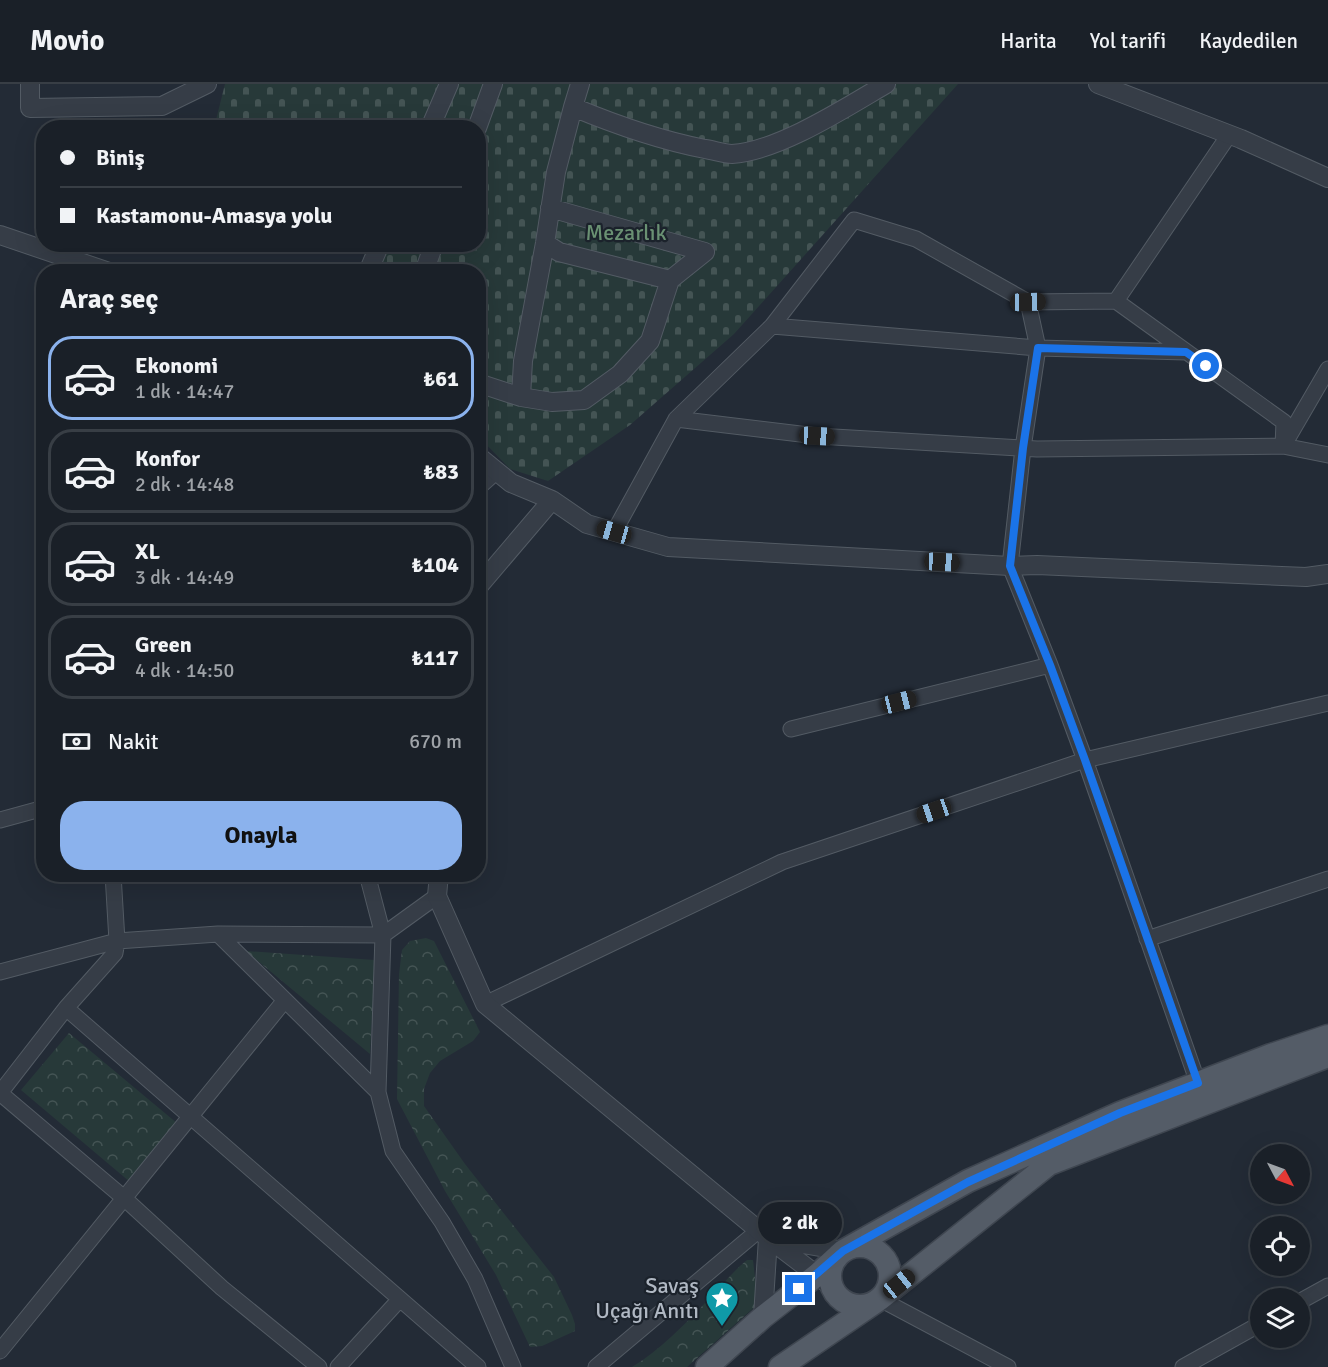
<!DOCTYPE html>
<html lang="tr">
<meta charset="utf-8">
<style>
body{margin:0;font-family:Signika,sans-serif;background:#232830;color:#f1f3f6;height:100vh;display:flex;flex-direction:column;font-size:22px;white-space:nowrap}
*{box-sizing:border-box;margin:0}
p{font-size:20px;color:#9fa3a8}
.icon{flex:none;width:33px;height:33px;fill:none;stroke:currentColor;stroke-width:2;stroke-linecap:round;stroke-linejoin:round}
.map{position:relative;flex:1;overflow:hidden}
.sheet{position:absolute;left:36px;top:180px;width:450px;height:618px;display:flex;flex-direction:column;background:#1a2028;border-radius:24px;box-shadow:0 6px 24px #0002,0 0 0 2px #383e45}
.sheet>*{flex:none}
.banner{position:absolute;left:36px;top:36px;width:450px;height:132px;border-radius:24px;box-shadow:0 6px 24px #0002,0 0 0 2px #383e45;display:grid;align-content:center;height:132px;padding:0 24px;background:#1a2028}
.needle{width:39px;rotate:131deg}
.fabs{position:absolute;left:1250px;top:1060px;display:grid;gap:12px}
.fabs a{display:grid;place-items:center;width:60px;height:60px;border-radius:50%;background:#1a2028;box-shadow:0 6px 24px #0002,0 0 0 2px #383e45;font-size:30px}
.end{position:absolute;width:27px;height:27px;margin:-14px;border:8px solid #1a73e8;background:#fff;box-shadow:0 0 0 3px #fff}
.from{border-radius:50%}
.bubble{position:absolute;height:42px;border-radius:21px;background:#1a2028;box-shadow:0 6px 24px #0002,0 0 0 2px #383e45;font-size:20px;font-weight:800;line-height:42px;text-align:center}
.car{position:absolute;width:18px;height:36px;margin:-18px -9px;border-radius:8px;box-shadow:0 0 4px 2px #0007;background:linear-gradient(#222 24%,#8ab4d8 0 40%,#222 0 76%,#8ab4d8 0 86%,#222 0)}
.banner b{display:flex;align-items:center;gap:21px;height:57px;font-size:22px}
.banner b+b{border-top:2px solid #383e45}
.banner i{width:15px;height:15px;background:#f1f3f6}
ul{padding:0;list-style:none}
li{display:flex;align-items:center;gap:18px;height:84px;margin:0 12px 9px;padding:0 12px;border:3px solid #383e45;border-radius:24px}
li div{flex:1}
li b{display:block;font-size:22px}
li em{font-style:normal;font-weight:800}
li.on{border-color:#8bb2ed}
li>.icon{width:54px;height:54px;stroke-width:1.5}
h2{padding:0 24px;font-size:27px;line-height:72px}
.pay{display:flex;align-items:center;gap:15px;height:66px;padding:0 24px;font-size:22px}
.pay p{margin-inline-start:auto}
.button{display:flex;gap:12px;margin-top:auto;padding:12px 24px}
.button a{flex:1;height:69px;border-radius:24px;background:#8bb2ed;color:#111;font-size:24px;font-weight:800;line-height:69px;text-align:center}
header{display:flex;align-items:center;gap:36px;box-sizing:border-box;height:84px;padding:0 30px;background:#1a2028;border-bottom:2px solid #383e45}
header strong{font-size:28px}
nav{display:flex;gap:33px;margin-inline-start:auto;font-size:21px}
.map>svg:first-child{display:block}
.forest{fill:url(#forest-crowns)}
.cemetery{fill:url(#cemetery-stones)}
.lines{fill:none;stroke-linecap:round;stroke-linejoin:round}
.minor-casing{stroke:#535b64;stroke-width:17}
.tertiary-casing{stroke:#535b64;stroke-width:20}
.primary-casing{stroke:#3f4650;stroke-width:25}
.minor{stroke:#363d47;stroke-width:15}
.tertiary{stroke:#363d47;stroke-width:18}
.primary{stroke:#545c67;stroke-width:22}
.route{stroke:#1a73e8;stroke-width:8}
.labels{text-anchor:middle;stroke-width:4.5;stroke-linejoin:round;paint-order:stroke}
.park-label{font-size:22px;fill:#6a9173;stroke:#1b222b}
.poi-label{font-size:22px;fill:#b0b8c3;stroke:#1b222b;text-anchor:end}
</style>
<header>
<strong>Movio</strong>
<nav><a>Harita</a><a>Yol tarifi</a><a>Kaydedilen</a></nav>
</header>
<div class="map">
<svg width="1328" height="1283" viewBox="0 0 1328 1283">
<defs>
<pattern id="forest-crowns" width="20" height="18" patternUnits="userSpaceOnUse" patternTransform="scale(1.5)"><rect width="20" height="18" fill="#273939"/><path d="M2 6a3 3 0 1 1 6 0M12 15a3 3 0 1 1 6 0" fill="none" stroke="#445454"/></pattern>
<pattern id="cemetery-stones" width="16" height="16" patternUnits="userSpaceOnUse" patternTransform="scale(1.5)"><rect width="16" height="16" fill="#273939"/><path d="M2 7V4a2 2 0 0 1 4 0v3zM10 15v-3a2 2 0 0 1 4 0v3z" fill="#445454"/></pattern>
</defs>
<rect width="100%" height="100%" fill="#232b36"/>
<path class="forest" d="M426 854 434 857 480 948 473 957 440 977 430 989 424 1005V1022L465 1080 554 1193 572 1231 575 1240V1247L542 1262 530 1263 496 1191 445 1107 397 1015 399 890 402 866 410 857Z
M246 867 375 876 370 970Z
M69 949 178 1040 130 1098 21 1006Z
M747 1176H753L758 1220 687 1283H632C660 1266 685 1240 707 1217 721 1203 732 1188 747 1176Z"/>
<path class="cemetery" d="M225 0H958L734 250 630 341 548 397 510 385 479 353 478 188 359 187 368 161 478 160V44H214Z"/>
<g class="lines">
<defs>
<path id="minor" d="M1116 217 1229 51
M1028 218 1038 264 1023 364 1010 482 1050 581 1085 676 1198 999
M772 242 854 136 916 155 1028 218 1116 217 1284 338 1283 362
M676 335 817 352 1037 365 1283 362 1328 371
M1285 359 1328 285
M478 404 497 387
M614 448 676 335 772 242 1038 264 1186 268
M791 645 1050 581
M0 736 44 724
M367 790 383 851 437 812
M1147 855 1328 795
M0 888 117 857 218 850 383 851 378 1008 218 850
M485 920 782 778 1085 676 1328 619
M66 924 478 1283
M378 1008 393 1067 442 1138 475 1195 513 1283
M0 1009 124 1114 222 1204 319 1283
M0 1009 66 924 115 869 117 857 113 790
M880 1215 1008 1283
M1299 1218 1328 1202
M0 1267 285 916
M338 1283 400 1215
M596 1283 759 1146
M1183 1283 1260 1240"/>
<path id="tertiary" d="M30 0V24L162 22 207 0
M580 0 573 23C616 41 659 56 705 65 713 66 724 70 732 70 779 67 845 24 886 0
M1098 0 1241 55 1328 94
M430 44 449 0
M477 44 493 0
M550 124 705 168 670 196
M0 151 109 188
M368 188 380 160
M424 188 434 160
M478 299 521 313 552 318 584 316 620 290 650 257 670 196 559 168 545 159
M521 313 523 277 545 159 556 88 573 23
M478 372 511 399 552 416
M478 503 552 416 587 440 668 463 1010 482 1037 481 1306 493 1328 490
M439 790 437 812 485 920 768 1154 831 1202
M763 1233 768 1154 843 1167"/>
<path id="primary" d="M830 1192a30 30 0 1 1 60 0a30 30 0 1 1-60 0Z
M707 1283 763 1233 817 1191 843 1167 968 1097 1120 1029 1271 971 1328 952
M780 1283 880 1215 1049 1080 1328 972"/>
</defs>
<use href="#minor" class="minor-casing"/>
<use href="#tertiary" class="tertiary-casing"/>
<use href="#primary" class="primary-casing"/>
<use href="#minor" class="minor"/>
<use href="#tertiary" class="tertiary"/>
<use href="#primary" class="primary"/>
</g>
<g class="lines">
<path class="route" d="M799 1205 843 1167 968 1098 1120 1029 1198 999 1085 676 1050 581 1010 482 1023 364 1038 264 1186 268 1206 282"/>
</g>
<defs>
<symbol id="sight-pin" viewBox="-11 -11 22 30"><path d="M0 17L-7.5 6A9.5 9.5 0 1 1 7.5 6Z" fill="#0f9aa8" stroke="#1b222b"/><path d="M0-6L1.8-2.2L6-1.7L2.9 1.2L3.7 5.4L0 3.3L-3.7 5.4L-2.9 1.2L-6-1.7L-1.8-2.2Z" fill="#fff"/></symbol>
</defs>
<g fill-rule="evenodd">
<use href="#sight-pin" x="703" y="1195" width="38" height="52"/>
</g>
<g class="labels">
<g class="park-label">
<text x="626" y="156">Mezarlık</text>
</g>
<g class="poi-label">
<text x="699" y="1209">Savaş<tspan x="699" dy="25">Uçağı Anıtı</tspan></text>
</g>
</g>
</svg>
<div class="fabs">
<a><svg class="needle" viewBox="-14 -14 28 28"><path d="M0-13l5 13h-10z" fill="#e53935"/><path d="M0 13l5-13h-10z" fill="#9fa3a8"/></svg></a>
<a><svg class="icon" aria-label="locate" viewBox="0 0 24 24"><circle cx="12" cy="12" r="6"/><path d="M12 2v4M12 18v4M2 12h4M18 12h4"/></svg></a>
<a><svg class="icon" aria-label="layers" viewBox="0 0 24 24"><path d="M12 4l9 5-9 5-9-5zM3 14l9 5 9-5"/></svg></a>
</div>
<i class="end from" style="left:1206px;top:282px"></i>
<i class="end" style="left:799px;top:1205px"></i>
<div class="bubble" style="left:758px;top:1118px;width:84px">2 dk</div>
<i class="car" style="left:1028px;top:218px;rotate:89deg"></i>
<i class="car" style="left:817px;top:352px;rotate:93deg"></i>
<i class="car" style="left:614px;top:448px;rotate:286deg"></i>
<i class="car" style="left:942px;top:478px;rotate:93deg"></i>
<i class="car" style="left:899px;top:618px;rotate:76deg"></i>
<i class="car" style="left:934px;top:727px;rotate:251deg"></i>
<i class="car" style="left:899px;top:1200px;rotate:51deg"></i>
<div class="banner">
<b><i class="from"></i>Biniş</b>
<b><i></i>Kastamonu-Amasya yolu</b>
</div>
<section class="sheet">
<h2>Araç seç</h2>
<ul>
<li class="on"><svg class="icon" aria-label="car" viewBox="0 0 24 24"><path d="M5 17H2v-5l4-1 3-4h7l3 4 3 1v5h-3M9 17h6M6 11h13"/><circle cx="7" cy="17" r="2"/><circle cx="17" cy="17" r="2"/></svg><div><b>Ekonomi</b><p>1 dk · 14:47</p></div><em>₺61</em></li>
<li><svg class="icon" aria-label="car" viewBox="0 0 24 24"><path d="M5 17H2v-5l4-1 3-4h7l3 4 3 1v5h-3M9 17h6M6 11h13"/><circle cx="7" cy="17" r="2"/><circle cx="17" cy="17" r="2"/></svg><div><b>Konfor</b><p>2 dk · 14:48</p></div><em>₺83</em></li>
<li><svg class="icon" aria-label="car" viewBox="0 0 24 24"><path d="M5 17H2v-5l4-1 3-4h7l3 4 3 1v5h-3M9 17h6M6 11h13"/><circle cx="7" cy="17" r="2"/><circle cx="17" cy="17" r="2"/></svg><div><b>XL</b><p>3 dk · 14:49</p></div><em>₺104</em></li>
<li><svg class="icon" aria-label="car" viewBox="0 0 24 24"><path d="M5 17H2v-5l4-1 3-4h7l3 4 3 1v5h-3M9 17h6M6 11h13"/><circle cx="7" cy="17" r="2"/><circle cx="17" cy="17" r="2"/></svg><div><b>Green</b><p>4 dk · 14:50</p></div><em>₺117</em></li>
</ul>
<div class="pay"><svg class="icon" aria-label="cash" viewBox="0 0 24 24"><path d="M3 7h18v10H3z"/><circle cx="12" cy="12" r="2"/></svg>Nakit<p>670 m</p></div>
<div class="button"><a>Onayla</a></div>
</section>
</div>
